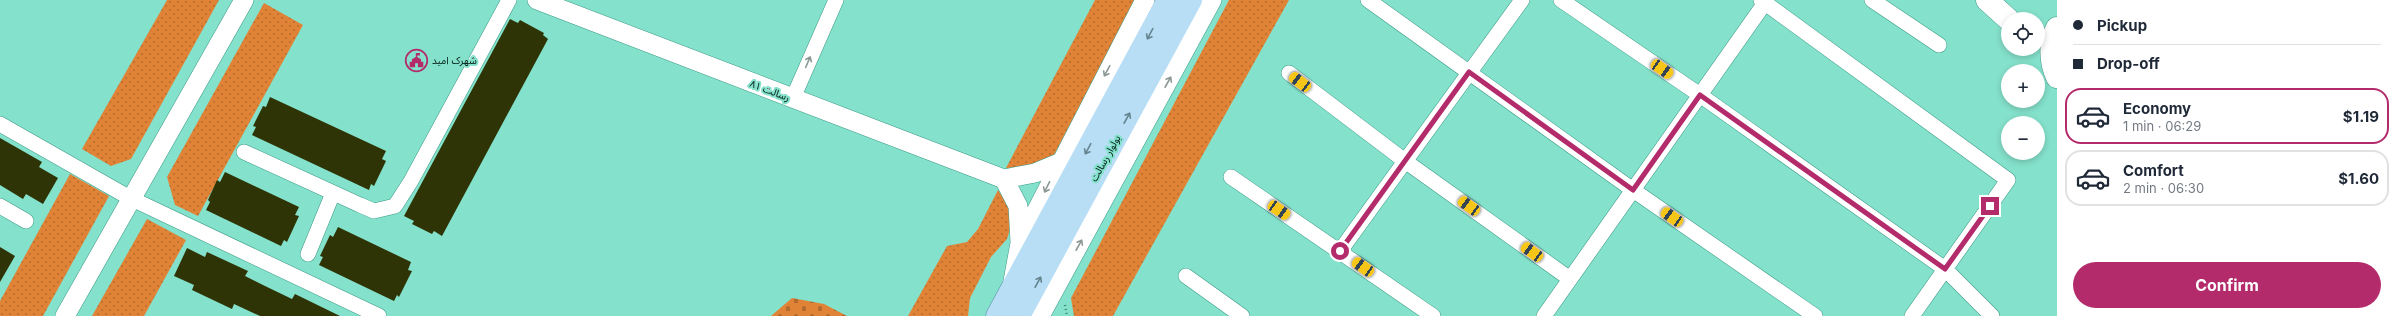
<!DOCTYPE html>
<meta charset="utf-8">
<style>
body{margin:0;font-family:Inter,"Noto Sans Arabic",sans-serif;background:#f6f6f7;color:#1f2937;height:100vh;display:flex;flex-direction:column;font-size:15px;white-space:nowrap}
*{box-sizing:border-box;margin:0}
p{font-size:13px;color:#747a83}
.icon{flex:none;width:22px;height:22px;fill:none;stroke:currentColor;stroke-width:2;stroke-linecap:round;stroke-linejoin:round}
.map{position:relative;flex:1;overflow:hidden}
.sheet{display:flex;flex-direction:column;background:#fff;width:340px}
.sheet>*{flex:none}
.hud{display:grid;align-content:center;height:88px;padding:0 16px;background:#fff}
.buttons{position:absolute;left:2001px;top:12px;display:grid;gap:8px}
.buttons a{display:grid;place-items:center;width:44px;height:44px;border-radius:50%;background:#fff;box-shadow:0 2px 6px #0003;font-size:20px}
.end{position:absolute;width:18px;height:18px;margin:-9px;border:5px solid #b32b6b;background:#fff;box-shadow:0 0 0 2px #fff}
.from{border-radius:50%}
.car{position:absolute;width:12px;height:24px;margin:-12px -6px;border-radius:5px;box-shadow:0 0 3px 1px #0007;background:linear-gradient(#f5c518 24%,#345 0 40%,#f5c518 0 76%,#345 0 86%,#f5c518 0)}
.hud b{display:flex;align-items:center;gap:14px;height:38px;font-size:15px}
.hud b+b{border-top:1px solid #e0e1e3}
.hud i{width:10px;height:10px;background:#1f2937}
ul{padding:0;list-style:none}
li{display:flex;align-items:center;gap:12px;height:56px;margin:0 8px 6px;padding:0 8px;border:2px solid #e0e1e3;border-radius:16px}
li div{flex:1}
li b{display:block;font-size:15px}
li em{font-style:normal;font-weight:700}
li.current{border-color:#b32b6b}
li>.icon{width:36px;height:36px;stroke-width:1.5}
.cta{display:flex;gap:8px;margin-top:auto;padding:8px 16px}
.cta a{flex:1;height:46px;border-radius:24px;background:#b32b6b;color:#fff;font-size:16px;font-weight:700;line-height:46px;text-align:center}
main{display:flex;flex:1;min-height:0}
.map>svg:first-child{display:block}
.green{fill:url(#green-dots)}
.cemetery{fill:url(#cemetery-stones)}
.building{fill:#2e3405}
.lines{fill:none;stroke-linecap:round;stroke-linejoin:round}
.minor-casing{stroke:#399985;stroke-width:16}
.tertiary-casing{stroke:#399985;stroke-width:20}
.secondary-casing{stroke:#399985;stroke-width:23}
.primary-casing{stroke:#588ba3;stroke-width:23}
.path{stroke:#468374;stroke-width:2.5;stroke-dasharray:1 3;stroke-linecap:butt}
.minor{stroke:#fff;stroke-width:15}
.tertiary{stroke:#fff;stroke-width:19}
.secondary{stroke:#fff;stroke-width:22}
.primary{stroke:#b8def6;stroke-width:22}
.oneway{stroke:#658590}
.oneway2{stroke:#8c9895}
.route{stroke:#b32b6b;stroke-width:5}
.labels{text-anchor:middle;stroke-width:4;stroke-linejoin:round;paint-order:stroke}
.poi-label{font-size:10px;fill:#001913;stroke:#84e1cb;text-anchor:start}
.street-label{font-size:10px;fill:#001913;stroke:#84e1cb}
</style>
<main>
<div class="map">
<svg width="2057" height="316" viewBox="0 0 2057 316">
<defs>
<pattern id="green-dots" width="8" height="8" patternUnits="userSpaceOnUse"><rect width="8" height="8" fill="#e08336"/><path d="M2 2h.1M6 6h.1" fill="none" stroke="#b36a2c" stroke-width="1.8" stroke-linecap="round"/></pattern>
<pattern id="cemetery-stones" width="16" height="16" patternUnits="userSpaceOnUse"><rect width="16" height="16" fill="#e08336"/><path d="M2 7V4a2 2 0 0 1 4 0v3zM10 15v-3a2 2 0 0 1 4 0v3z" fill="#b36a2c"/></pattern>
</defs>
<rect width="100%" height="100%" fill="#84e1cb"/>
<path class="green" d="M167 0H219L131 159 111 166 82 149Z
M1095 0H1135L1054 155 1032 167 1006 168Z
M1229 0H1289L1113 316H1074L1071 298Z
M264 3 303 25 198 216 175 205 167 177Z
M70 174 109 196 43 316H0V301Z
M998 190 1009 206 1010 229 1007 239 991 257 970 298 968 316H908L947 246 967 242 978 229Z
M147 219 186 240 144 316H92Z"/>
<path class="cemetery" d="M792 298 824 304 847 316H771Z"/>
<path class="building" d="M510 19 518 23 520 20 544 33 543 35 548 39 442 236 434 231 432 234 412 224 414 221 404 216Z
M270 97 386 151 382 159 386 161 374 186 371 184 369 190 252 135 256 127 253 126 263 106 266 107Z
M0 138 42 162 39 167 58 178 43 204 26 194 23 199 0 185Z
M225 172 299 207 295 215 299 216 287 242 284 240 281 246 206 210 210 202 208 200 217 180 220 182Z
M338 227 411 262 408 270 412 271 399 297 397 295 394 301 319 265 323 257 320 256 330 235 333 237Z
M0 247 15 256 0 282Z
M187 248 205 257 207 252 248 271 245 276 265 286 292 299 295 294 340 316H260L234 304 232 309 192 290 194 285 174 276Z"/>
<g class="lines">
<defs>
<path id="minor" d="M1368 0 1633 190 1815 316
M1561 0 1700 95 1945 269 1992 316
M1761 0 2008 180 1912 316
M1872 0 1939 45
M1289 73 1405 161 1570 279
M793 98 836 0
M0 124 130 198 379 316
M244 152 360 205 374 211 395 206 411 181 509 0
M1231 177 1433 316
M0 206 26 221
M1340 251 1522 0
M308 254 333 193
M1186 276 1242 316
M1544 316 1767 0"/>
<path id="tertiary" d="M537 0 1004 179
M1004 179 1018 206 1020 242
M1004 179 1035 173 1059 163
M1013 281 1020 243 1145 0
M65 316 244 0
M1040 316 1212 0"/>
<path id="secondary" d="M1987 0 2008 19
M2057 28C2049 41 2050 63 2057 77"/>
<path id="primary" d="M997 316 1168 0
M1019 316 1191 0"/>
</defs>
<use href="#minor" class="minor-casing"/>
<use href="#tertiary" class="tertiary-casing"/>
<use href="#secondary" class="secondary-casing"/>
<use href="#primary" class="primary-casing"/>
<path class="path" d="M1065 305 1067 316"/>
<use href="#minor" class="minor"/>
<use href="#tertiary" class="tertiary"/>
<use href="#secondary" class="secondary"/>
<use href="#primary" class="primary"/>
</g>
<defs><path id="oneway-shaft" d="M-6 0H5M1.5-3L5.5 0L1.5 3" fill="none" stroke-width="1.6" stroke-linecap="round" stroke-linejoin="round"/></defs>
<g class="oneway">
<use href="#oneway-shaft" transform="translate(1150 34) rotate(118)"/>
<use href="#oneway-shaft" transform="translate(1127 118) rotate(-61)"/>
<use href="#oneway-shaft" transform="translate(1088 149) rotate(118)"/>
<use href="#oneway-shaft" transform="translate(1038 282) rotate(-61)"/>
</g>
<g class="oneway2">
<use href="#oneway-shaft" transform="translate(808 62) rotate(-67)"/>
<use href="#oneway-shaft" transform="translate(1107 71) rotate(118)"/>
<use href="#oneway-shaft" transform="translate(1168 82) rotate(-61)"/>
<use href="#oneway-shaft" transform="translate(1047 187) rotate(116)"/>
<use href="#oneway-shaft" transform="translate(1079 245) rotate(-61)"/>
</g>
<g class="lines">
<path class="route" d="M1340 251 1469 72 1633 190 1700 95 1945 269 1990 206"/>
</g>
<defs>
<symbol id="civic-ring" viewBox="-11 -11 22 22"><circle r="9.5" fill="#84e1cb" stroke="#b32b6b" stroke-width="1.5"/><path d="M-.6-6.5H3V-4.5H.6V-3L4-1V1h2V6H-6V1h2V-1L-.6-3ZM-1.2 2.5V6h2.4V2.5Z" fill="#b32b6b"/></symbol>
</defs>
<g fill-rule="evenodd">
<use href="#civic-ring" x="404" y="48" width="25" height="25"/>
</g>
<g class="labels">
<g class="poi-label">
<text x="432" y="64">شهرک امید</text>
</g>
<g class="street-label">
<text transform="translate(770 90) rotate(21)" y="4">رسالت ۸۱</text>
<text transform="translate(1105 158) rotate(-61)" y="4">بولوار رسالت</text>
</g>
</g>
</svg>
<div class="buttons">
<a><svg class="icon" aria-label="locate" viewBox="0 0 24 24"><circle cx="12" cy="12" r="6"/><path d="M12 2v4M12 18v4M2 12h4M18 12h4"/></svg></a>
<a>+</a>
<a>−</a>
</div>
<i class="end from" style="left:1340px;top:251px"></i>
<i class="end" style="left:1990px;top:206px"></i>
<i class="car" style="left:1662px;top:69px;rotate:124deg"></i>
<i class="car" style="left:1300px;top:82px;rotate:307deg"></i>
<i class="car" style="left:1469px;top:206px;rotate:306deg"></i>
<i class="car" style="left:1279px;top:210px;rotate:124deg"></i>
<i class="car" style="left:1672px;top:217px;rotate:305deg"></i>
<i class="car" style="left:1532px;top:252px;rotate:306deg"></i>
<i class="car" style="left:1363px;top:267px;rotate:305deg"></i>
</div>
<section class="sheet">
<div class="hud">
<b><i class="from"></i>Pickup</b>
<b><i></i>Drop-off</b>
</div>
<ul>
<li class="current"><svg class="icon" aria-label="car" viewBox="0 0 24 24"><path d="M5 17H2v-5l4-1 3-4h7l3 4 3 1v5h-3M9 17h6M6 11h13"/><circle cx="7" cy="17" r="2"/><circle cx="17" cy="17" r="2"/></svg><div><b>Economy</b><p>1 min · 06:29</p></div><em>$1.19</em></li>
<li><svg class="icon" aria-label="car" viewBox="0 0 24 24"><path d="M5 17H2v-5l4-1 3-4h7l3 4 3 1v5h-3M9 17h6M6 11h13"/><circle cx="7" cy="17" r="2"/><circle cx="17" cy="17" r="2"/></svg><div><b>Comfort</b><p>2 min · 06:30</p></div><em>$1.60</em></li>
</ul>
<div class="cta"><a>Confirm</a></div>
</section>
</main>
